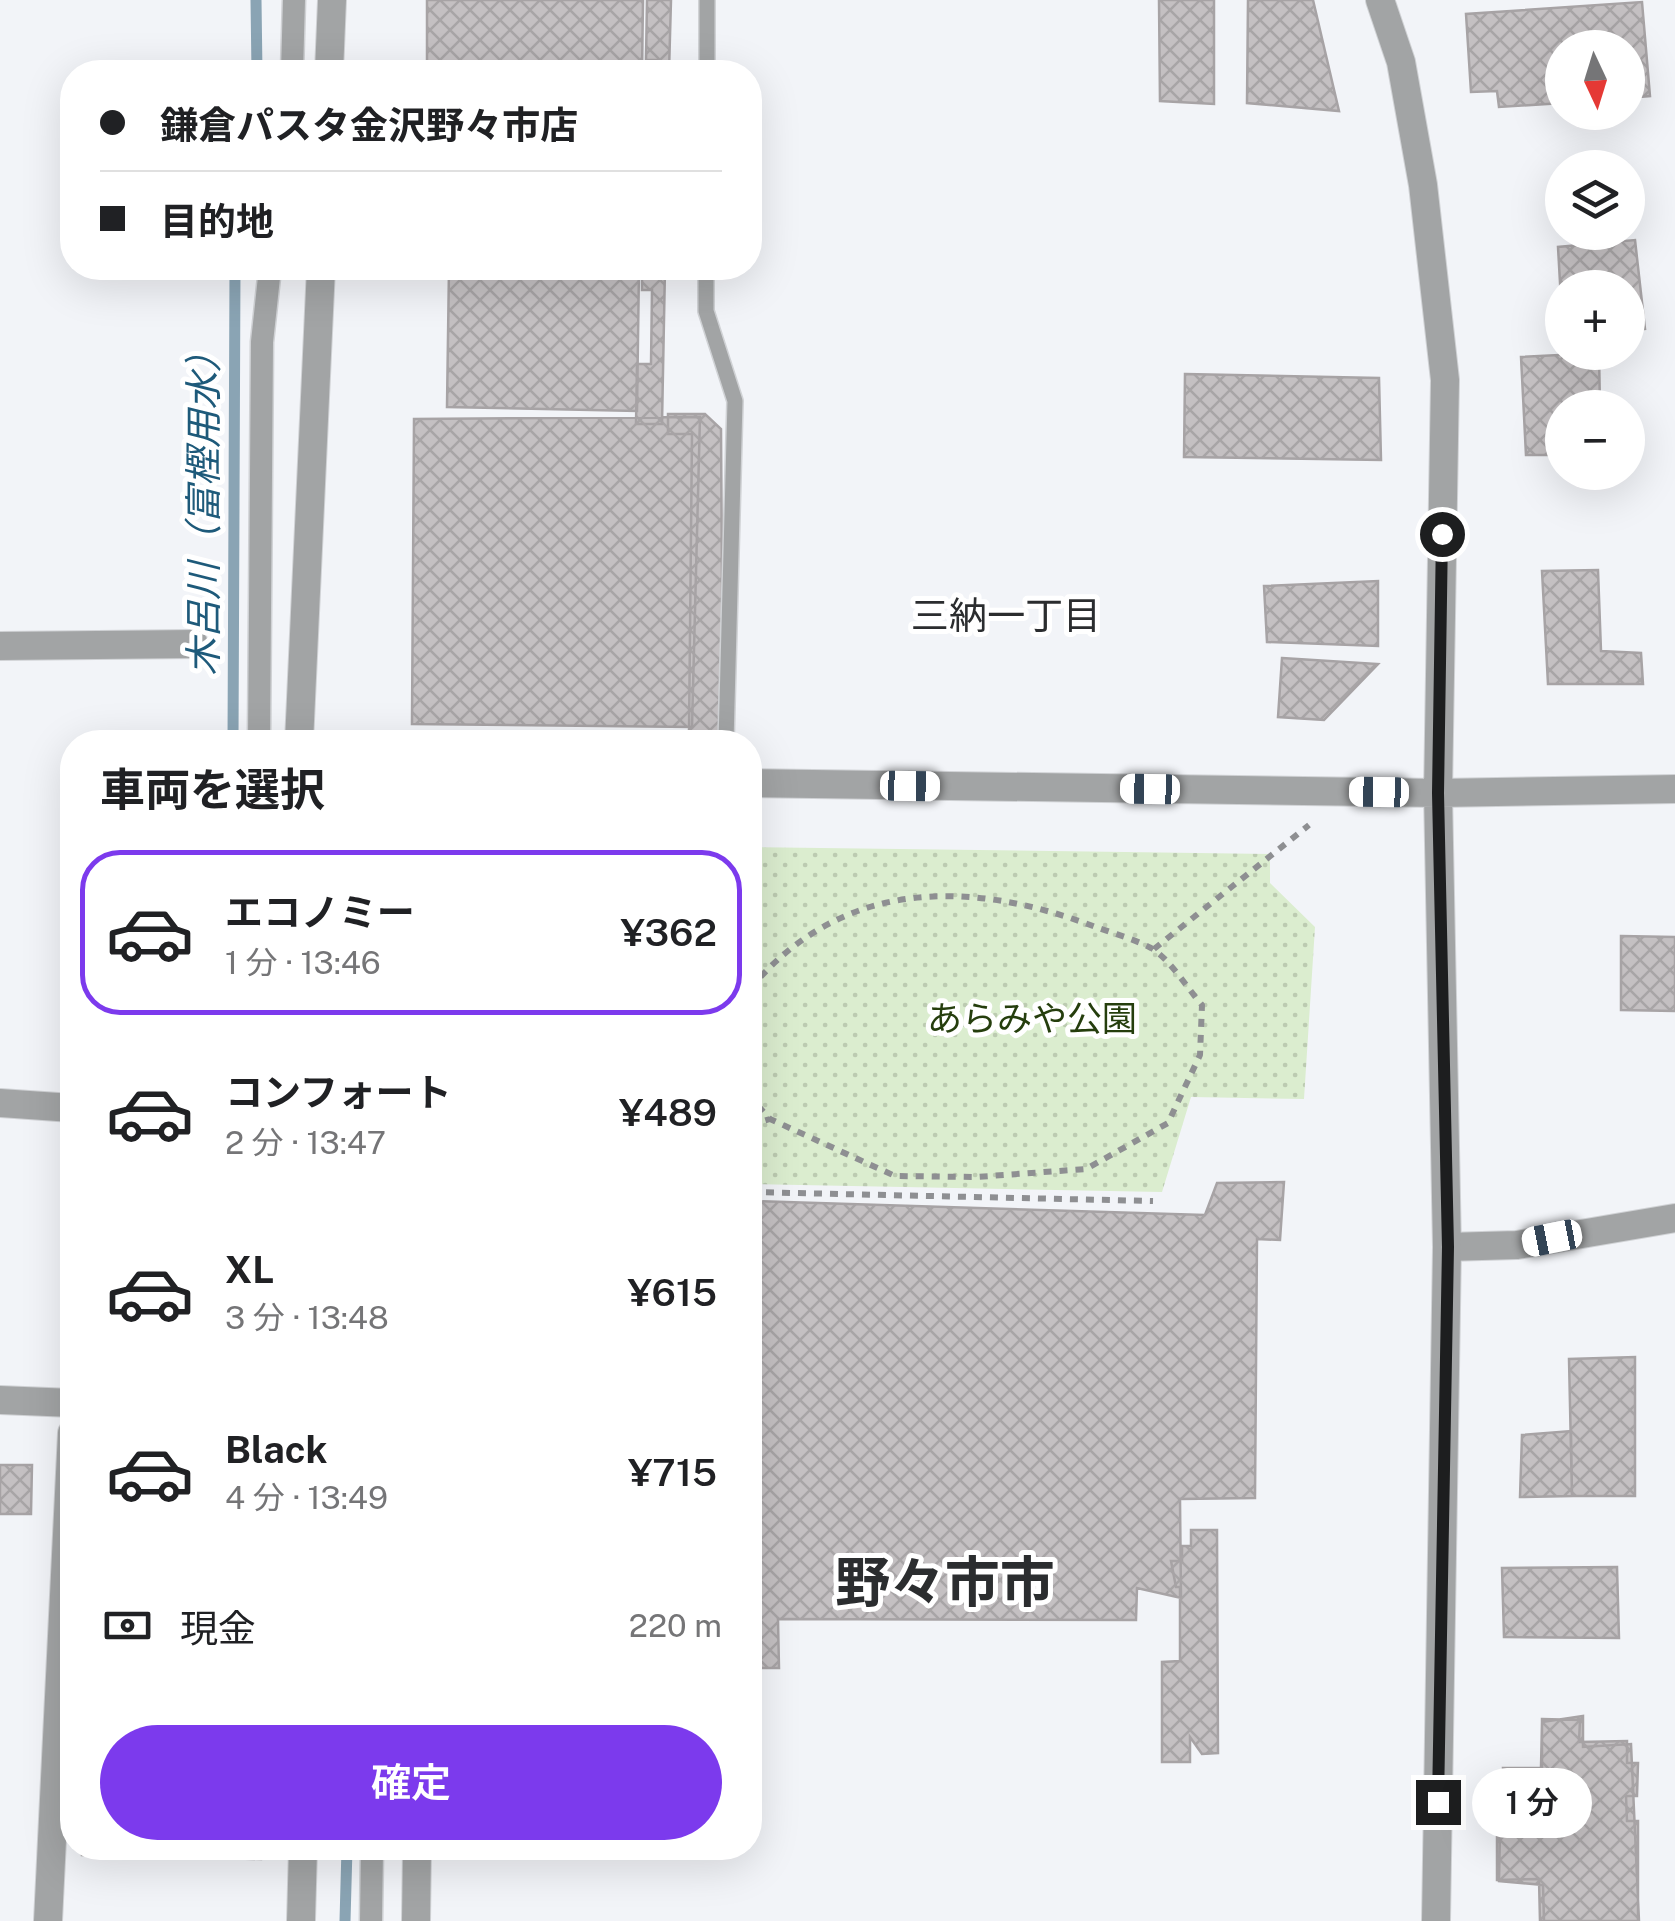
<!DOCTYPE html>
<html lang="ja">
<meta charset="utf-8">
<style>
body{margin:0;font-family:"Public Sans","Noto Sans JP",sans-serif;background:#f6f6f6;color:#202124;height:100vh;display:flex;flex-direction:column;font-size:38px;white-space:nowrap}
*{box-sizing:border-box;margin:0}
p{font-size:32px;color:#757577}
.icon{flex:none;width:55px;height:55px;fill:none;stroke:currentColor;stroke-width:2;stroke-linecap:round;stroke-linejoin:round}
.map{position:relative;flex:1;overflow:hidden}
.panel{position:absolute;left:60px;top:730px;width:702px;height:1130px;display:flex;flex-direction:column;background:#fff;border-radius:40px;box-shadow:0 10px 40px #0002}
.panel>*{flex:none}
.banner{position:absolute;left:60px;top:60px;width:702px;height:220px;border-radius:40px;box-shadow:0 10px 40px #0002;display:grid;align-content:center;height:220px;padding:0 40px;background:#fff}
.needle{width:65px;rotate:176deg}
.controls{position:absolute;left:1545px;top:30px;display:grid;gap:20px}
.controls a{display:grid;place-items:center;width:100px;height:100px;border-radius:50%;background:#fff;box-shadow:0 10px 40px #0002;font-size:50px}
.end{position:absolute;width:45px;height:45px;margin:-22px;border:12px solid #1d1e1f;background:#fff;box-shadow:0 0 0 5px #fff}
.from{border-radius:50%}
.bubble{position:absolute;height:70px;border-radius:35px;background:#fff;box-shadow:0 10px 40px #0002;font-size:32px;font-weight:600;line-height:70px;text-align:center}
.car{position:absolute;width:30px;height:60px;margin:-30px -15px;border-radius:12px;box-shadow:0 0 8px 2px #0007;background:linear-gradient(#fff 24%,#345 0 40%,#fff 0 76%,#345 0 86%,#fff 0)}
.banner b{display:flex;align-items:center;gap:35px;height:95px;font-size:38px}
.banner b+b{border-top:2px solid #e0e0e0}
.banner i{width:25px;height:25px;background:#202124}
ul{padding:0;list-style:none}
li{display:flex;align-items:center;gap:30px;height:165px;margin:0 20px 15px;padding:0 20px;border:5px solid transparent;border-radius:40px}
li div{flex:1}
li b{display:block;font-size:38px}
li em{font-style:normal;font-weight:600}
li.selected{border-color:#7c3aed}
li>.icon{width:90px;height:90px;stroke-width:1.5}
h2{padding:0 40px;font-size:45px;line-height:120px}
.pay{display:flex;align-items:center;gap:25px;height:110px;padding:0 40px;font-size:38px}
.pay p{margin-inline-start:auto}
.cta{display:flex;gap:20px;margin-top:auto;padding:20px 40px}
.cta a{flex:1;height:115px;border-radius:60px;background:#7c3aed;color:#fff;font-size:40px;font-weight:600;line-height:115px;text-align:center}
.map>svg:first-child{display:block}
.park{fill:url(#park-dots)}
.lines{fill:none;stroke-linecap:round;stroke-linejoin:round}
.stream{stroke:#8aa4b4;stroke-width:11}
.building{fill:url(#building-cross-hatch);stroke:#a7a3a5;stroke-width:2.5}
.service-casing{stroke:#d0d2d5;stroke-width:18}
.pedestrian-casing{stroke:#d0d2d5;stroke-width:25}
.minor-casing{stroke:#d0d2d5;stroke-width:30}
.tertiary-casing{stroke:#d0d2d5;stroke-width:30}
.path{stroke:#8e8f92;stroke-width:6;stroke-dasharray:8 8;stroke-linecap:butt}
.service{stroke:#a2a4a5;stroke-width:15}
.pedestrian{stroke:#a2a4a5;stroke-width:22}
.minor{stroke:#a2a4a5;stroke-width:28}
.tertiary{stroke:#a2a4a5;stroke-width:28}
.route{stroke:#1d1e1f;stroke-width:12}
.labels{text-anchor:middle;stroke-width:10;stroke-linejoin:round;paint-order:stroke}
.park-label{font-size:35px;fill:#253e0d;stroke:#fff}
.water-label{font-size:38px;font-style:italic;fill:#1e5a7a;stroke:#fff}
.neighbourhood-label{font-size:38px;fill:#2b2d2f;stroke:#fff}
.town-label{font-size:55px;font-weight:bold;fill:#2b2d2f;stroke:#fff}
</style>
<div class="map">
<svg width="1675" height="1921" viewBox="0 0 1675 1921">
<defs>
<pattern id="park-dots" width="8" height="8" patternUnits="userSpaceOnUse" patternTransform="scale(2.5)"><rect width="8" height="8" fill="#dbedcf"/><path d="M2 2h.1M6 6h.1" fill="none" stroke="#bccbb1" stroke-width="1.8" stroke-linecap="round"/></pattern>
<pattern id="building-cross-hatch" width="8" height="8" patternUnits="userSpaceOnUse" patternTransform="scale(2.5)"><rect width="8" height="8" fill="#c4c0c2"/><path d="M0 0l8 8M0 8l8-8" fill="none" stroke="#a8a5a6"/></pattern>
</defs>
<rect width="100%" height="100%" fill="#f2f4f8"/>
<path class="park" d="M750 847 1270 854V883L1315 927 1304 1099 1191 1097 1162 1192 750 1184Z"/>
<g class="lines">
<path class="stream" d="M256 0 257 72
M233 742 235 268
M345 1921 347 1848"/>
</g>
<path class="building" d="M427 0H643L642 72H427Z
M647 0H671L669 72H657L658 60H646Z
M1159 0H1214V104L1160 101Z
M1248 0H1313L1339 111 1247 103Z
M1642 2 1650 96 1628 98V48H1562V103L1499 107 1497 91 1471 92 1466 14Z
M1635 240 1645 329 1628 331V288H1562V318L1558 247Z
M449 268H639L637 411 447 407Z
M642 268H665L662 424H636L637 364H651L652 290H642Z
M1599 353 1600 408H1562V455H1526L1521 357Z
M1185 374 1379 378 1381 460 1184 457Z
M668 414H705L721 429 723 733H689L692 434H668Z
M700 417 692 727 412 724 414 419Z
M1598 570 1601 651 1641 653 1643 684H1548L1542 571Z
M1378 581V646L1267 642 1264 586Z
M1282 658 1378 664 1324 720 1278 717Z
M1621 936 1675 937V1011L1621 1010Z
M1284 1182 1280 1240 1257 1239 1255 1498 1180 1499 1181 1598 1137 1588 1136 1620 778 1619 779 1668H753L750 1201 1205 1215 1217 1183Z
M1635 1357V1496H1572L1569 1359Z
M1571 1431 1572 1496 1520 1497 1522 1435Z
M0 1465H32L31 1514H0Z
M1191 1530H1217L1218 1753 1202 1754 1190 1737V1762H1162V1662L1180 1661V1587H1176L1171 1561H1182V1546H1191Z
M1617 1567 1619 1638 1504 1637 1502 1568Z
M1583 1716V1747L1631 1744 1639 1921H1544L1543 1885 1499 1881 1500 1833 1543 1834 1541 1814 1505 1816 1503 1768H1541L1542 1722Z
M1542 1719 1580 1720 1579 1742 1627 1741V1763H1638L1637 1796H1626L1627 1821H1638V1921H1540L1539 1879 1497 1880V1835L1543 1830V1816H1501V1773H1542Z
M82 1848H262L261 1859 82 1855Z"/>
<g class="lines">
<defs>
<path id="service" d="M707 72V0
M706 268V311L735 401 726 742"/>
<path id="pedestrian" d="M292 72 294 0
M259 742 262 342 270 268
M371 1921 372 1848"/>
<path id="minor" d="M329 72 332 0
M0 646 194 644
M299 742 321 268
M0 1103 72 1108
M1447 1247 1517 1245 1675 1218
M0 1400 72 1403
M48 1921 72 1433
M301 1921 303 1848
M416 1921 417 1848"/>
<path id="tertiary" d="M1380 0 1401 62 1423 185 1445 380 1438 793 1447 1247 1436 1921
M750 783 1438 793 1675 789"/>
</defs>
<use href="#service" class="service-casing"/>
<use href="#pedestrian" class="pedestrian-casing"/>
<use href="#minor" class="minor-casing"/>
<use href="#tertiary" class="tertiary-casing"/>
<path class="path" d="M1154 949 1309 825
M750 989C841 879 968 879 1093 926 1112 933 1134 939 1151 948 1170 959 1187 988 1202 1005L1200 1055 1168 1123 1086 1169 976 1177 895 1176 770 1119 750 1097
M750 1125 770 1119
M750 1192 1153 1201"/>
<use href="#service" class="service"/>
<use href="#pedestrian" class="pedestrian"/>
<use href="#minor" class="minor"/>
<use href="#tertiary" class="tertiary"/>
</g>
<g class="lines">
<path class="route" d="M1438 1802 1448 1247 1438 793 1442 534"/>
</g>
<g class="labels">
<g class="park-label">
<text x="1032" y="1031">あらみや公園</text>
</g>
<g class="water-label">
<text transform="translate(204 505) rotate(-90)" y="13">木呂川（富樫用水）</text>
</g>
<g class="neighbourhood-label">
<text x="1006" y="629">三納一丁目</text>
</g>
<g class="town-label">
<text x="945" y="1602">野々市市</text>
</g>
</g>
</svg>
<div class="controls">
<a><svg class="needle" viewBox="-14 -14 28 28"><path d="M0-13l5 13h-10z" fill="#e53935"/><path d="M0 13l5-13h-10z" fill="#757577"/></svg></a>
<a><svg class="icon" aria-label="layers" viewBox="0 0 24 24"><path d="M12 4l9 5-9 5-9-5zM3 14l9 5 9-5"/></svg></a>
<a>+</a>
<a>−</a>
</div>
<i class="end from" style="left:1442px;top:534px"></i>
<i class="end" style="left:1438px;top:1802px"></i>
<div class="bubble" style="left:1472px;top:1768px;width:120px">1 分</div>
<i class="car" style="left:910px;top:786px;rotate:91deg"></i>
<i class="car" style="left:1150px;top:789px;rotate:271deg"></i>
<i class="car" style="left:1379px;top:792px;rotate:271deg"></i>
<i class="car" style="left:1552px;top:1238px;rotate:259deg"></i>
<div class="banner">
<b><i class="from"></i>鎌倉パスタ金沢野々市店</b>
<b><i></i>目的地</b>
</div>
<section class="panel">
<h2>車両を選択</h2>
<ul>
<li class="selected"><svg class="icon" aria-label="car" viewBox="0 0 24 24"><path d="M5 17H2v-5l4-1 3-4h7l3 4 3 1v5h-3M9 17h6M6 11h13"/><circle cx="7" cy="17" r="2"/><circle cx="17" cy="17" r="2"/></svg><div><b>エコノミー</b><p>1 分 · 13:46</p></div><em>¥362</em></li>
<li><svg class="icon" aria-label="car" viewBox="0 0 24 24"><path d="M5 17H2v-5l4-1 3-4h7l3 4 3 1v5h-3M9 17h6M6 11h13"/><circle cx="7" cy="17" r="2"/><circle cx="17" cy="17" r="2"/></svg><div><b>コンフォート</b><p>2 分 · 13:47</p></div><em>¥489</em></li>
<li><svg class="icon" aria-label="car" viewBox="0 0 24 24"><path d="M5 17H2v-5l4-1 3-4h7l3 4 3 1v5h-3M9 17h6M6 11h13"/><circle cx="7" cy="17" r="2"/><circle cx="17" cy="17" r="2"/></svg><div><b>XL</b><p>3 分 · 13:48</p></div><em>¥615</em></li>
<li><svg class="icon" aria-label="car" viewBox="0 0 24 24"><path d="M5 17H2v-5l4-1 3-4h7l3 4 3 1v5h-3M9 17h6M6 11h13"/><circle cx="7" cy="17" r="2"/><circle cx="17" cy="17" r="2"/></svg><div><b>Black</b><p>4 分 · 13:49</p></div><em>¥715</em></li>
</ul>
<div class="pay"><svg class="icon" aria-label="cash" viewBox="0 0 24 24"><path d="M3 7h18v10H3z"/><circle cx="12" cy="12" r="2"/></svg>現金<p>220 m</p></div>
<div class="cta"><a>確定</a></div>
</section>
</div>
